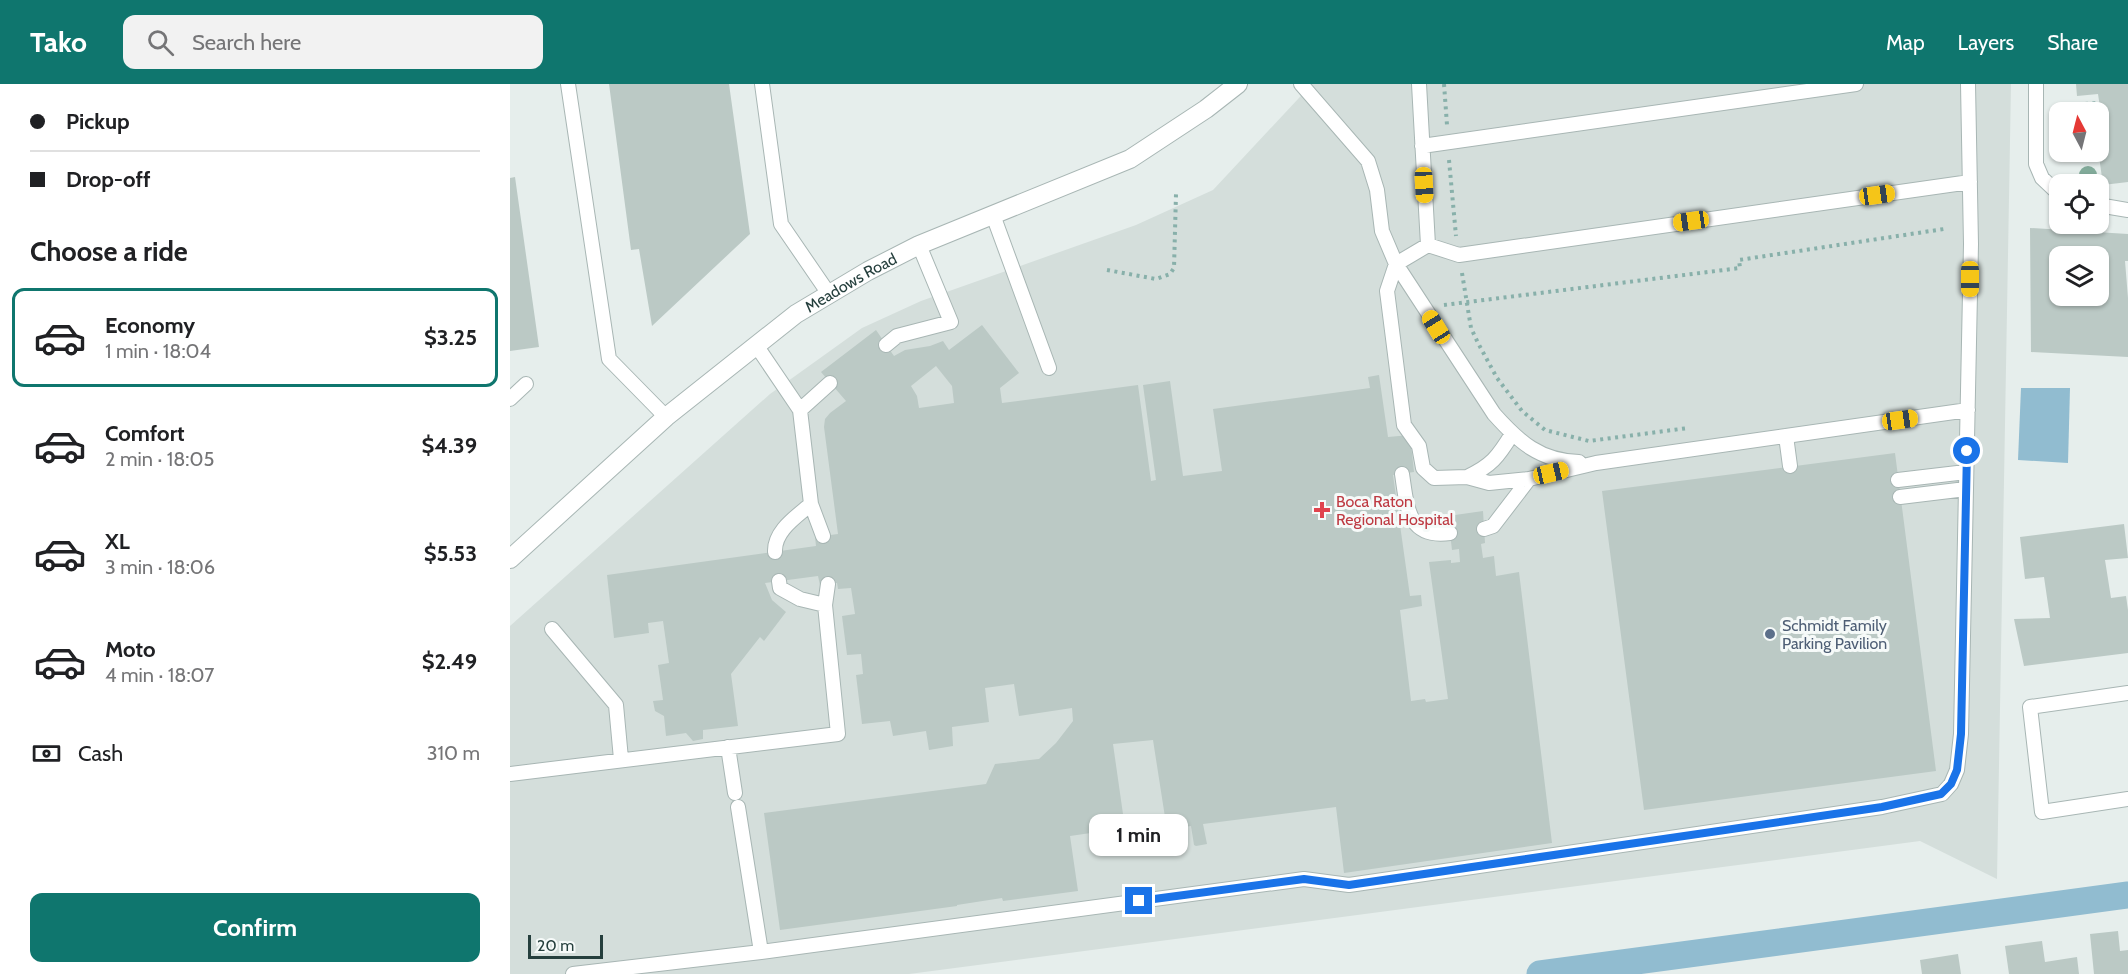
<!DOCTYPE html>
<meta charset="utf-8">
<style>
body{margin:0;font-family:Cabin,sans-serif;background:#f2f2f2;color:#202124;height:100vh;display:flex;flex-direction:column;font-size:22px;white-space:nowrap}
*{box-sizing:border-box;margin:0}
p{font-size:20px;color:#757577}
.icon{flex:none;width:33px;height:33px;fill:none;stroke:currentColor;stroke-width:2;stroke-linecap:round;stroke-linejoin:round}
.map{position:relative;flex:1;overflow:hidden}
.panel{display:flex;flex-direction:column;background:#fff;width:510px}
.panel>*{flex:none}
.guide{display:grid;align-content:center;height:132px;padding:0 30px;background:#fff}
.needle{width:39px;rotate:353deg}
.buttons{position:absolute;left:1539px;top:18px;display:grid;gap:12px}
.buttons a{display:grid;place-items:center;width:60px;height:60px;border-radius:12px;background:#fff;box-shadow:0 2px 4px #0004;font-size:30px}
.scale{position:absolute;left:18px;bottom:15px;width:75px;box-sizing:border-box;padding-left:6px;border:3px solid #253f3d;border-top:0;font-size:16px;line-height:21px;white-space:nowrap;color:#253f3d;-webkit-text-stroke:4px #f6faf9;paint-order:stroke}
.end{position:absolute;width:27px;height:27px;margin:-14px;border:8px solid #1a73e8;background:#fff;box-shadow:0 0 0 3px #fff}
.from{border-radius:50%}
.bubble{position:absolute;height:42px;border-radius:12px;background:#fff;box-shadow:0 2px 4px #0004;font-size:20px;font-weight:700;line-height:42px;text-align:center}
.car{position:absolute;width:18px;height:36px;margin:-18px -9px;border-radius:8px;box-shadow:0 0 4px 2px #0007;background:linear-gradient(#f5c518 24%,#345 0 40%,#f5c518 0 76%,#345 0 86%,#f5c518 0)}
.guide b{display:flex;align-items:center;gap:21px;height:57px;font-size:22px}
.guide b+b{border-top:2px solid #e0e0e0}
.guide i{width:15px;height:15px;background:#202124}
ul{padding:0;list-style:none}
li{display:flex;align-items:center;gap:18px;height:99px;margin:0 12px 9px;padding:0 18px;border:3px solid transparent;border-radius:12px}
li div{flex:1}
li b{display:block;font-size:22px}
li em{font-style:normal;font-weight:700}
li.on{border-color:#0f766e}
li>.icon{width:54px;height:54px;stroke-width:1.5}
h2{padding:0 30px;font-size:27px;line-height:72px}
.pay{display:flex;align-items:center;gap:15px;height:66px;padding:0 30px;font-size:22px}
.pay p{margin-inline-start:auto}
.button{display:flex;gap:12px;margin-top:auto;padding:12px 30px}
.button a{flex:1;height:69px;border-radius:12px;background:#0f766e;color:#fff;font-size:24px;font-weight:700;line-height:69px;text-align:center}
header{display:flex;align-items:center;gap:36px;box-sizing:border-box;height:84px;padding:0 30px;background:#0f766e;color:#fff}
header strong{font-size:28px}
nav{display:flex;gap:33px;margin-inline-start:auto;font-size:21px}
.search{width:420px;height:54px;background:#f2f2f2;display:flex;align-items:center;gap:15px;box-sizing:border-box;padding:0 21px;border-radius:12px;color:#757577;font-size:22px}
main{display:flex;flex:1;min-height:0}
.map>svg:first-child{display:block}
.built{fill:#d4dedb}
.water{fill:#91bcd0}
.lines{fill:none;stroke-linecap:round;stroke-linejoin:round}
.canal{stroke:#91bcd0;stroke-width:27}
.building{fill:#bbc9c5;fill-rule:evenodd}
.service-casing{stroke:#a8b6b4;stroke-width:16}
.tertiary-casing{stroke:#a8b6b4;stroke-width:20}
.path{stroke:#88b0aa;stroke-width:4;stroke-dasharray:3 4.5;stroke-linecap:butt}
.service{stroke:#fff;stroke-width:14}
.tertiary{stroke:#fff;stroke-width:18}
.tree{fill:#82ab9a}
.route{stroke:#1a73e8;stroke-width:8}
.health-dot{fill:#e0444e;stroke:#f6faf9;stroke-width:2}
.service-dot{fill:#5c6f8a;stroke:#f6faf9;stroke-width:2}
.labels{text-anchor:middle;stroke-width:6;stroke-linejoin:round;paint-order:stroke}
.street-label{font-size:16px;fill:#253f3d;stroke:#f6faf9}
.health-label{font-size:16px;fill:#be3a42;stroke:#f6faf9;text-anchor:start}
.service-label{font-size:16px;fill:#4e5e75;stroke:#f6faf9;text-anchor:start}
</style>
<header>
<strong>Tako</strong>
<div class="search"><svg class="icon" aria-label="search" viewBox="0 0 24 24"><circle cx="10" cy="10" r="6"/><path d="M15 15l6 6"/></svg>Search here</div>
<nav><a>Map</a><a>Layers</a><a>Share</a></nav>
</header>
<main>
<section class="panel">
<div class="guide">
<b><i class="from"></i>Pickup</b>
<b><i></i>Drop-off</b>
</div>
<h2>Choose a ride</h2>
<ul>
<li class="on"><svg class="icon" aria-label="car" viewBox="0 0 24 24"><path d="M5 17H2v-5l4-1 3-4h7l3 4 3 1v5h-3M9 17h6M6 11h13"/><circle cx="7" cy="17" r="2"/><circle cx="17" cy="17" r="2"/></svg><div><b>Economy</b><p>1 min · 18:04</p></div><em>$3.25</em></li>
<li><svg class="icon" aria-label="car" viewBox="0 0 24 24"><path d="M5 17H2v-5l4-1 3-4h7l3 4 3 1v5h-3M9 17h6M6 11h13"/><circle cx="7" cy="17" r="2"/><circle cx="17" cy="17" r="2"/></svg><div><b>Comfort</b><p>2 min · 18:05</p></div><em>$4.39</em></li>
<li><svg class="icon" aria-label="car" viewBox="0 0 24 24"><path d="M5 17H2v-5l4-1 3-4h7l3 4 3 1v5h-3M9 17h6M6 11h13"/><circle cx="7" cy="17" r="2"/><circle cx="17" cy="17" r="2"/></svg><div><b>XL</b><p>3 min · 18:06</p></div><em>$5.53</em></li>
<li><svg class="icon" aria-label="car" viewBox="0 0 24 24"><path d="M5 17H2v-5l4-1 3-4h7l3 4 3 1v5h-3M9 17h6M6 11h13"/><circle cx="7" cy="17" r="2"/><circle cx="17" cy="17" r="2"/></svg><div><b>Moto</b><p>4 min · 18:07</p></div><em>$2.49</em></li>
</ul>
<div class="pay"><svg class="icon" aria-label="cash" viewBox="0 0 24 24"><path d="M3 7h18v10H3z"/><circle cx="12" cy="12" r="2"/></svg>Cash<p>310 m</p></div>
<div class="button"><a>Confirm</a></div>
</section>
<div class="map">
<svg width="1618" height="890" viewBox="0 0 1618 890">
<rect width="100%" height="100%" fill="#e6eeec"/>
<path class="built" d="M802 0H1501L1487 795 1410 757 399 890H0V542L260 310 352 244 411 217 626 141 703 106Z"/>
<path class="water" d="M1511 304H1560L1558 379 1508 376Z"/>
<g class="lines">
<path class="canal" d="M1030 890 1618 811"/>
</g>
<path class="building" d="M99 0H219L240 150 142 242 129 165 121 166Z
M1566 0H1618V98L1593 101 1588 65V45L1593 44 1588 10 1567 12Z
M5 93 29 263 0 267V94Z
M1520 144 1618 150V177H1615L1618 214V273L1521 268ZM1550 172H1588V212H1550Z
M472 241 509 289 490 304 492 319 628 301 641 397 646 396 633 301 660 297 673 392 712 387 703 325 860 304 858 293 869 291 878 353 900 351 904 388 883 391 900 512 911 511 912 522 890 526 901 617 915 615 916 618 938 615 919 478 941 476V479L950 478 949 465 942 466 938 432 973 427 975 459 971 460 973 474 984 472 986 492 1009 488 1042 759 834 789 826 723 693 740 697 760 686 762 684 761 681 742 657 746 643 656 603 660 615 744 560 752 568 807 493 817 492 814 447 821V822L270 846 254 729 476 700 485 680 529 675 546 659 563 637 562 624 509 632 504 600 475 604 479 638 442 643 443 662 419 666 416 647 383 652 380 637 352 640 346 591 353 590 351 570 337 571 332 532 345 530 341 504 328 505 327 499 310 501 308 492 255 499 262 516 276 528 254 557 250 553 221 590 228 642 193 646V655L183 657 176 649 156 652 154 632 145 627 143 617 153 616 148 581 159 579 153 537 138 539 139 549 104 554 97 491 306 462 305 453 328 450 314 343 315 335 320 329 336 317 311 288 366 246 384 272 395 266 420 262 433 257 439 266ZM426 282 442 302 444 319 409 324 407 312 401 302Z
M1385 369 1426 687 1134 726 1092 407Z
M1614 440 1618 474 1595 476 1601 514 1616 512 1618 526V569L1514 582 1504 535 1540 534 1534 493 1515 495 1510 453Z
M1608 847 1610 867 1618 866V890H1584L1580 850Z
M1532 857 1535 878 1567 873 1569 890H1499L1495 862Z
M1448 870 1451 890H1412L1410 876Z"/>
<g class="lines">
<defs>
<path id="service" d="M58 0 99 275 156 333
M252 0 271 140 319 210
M791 0 858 77 867 106 872 147 886 180 918 161 909 0
M1526 0V80L1532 94 1550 111
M912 62 1346 0
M1588 121 1618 126
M483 131 539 284
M918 161 949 171 1460 98
M886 180 877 207 894 341 909 362 913 384 924 394 957 393 979 399 1019 395 1086 379 1458 326
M886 180 984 330C1009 358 1030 377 1069 378
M246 261 290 326 301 420 313 452
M376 261 387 252 441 238 409 161
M0 315 16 300
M290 326 320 299
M1276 352 1280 382
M892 390C897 422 897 455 940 449
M957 393C981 382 988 373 1002 350
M1388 396 1456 388
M1390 413 1456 405
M974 445 983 442 1019 395
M265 468C264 447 286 433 301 420
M269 497 270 504 290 515 315 521
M42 545 106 621 111 675
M1618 609 1520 623 1532 728 1618 715
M218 663 225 709
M0 690 328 650 315 521 318 500
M228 723 251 868
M63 890 251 868 794 795 839 801 1372 723 1432 710 1441 700 1447 686 1451 650 1461 160 1458 0"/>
<g id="tertiary">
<path id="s1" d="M0 475 156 333 286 230 358 187 409 161 620 75 696 25 728 0"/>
</g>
</defs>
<use href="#service" class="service-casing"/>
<use href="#tertiary" class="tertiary-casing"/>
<path class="path" d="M934 0 937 41
M1545 22 1589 19
M939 76 946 152
M597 186 646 195 660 190 664 184 666 110
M952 189 961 244 968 259 987 294 1012 327 1035 346 1079 357 1178 344
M934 221 1230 184 1229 176 1434 145"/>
<use href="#service" class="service"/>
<use href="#tertiary" class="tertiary"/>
</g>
<circle class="tree" cx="1578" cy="91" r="9"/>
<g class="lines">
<path class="route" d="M629 817 794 795 839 801 1372 723 1431 710 1441 700 1447 686 1451 650 1457 367"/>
</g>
<path class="health-dot" d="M809 417h6v6h6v6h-6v6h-6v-6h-6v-6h6z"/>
<circle class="service-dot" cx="1260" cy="550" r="6"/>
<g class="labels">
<g class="street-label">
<text dy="6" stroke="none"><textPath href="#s1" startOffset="440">Meadows Road</textPath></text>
</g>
<g class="health-label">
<text x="826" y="423">Boca Raton<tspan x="826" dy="18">Regional Hospital</tspan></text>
</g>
<g class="service-label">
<text x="1272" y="547">Schmidt Family<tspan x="1272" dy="18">Parking Pavilion</tspan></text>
</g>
</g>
</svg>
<div class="buttons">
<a><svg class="needle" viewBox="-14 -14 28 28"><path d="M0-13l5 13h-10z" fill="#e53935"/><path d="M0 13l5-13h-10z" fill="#757577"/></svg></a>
<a><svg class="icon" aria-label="locate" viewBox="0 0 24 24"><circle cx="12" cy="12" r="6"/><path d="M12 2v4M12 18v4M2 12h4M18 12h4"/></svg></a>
<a><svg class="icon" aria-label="layers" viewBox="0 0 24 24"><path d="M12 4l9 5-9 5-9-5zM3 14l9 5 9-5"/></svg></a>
</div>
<div class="scale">20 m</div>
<i class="end from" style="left:1457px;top:367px"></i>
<i class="end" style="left:629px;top:817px"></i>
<div class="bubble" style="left:579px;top:730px;width:99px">1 min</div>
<i class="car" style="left:914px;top:101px;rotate:177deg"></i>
<i class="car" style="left:1367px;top:111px;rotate:82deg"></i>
<i class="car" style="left:1181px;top:137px;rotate:262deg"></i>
<i class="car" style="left:1460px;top:195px;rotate:180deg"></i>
<i class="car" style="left:926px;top:243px;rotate:328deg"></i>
<i class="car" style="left:1390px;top:336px;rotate:82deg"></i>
<i class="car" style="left:1041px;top:389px;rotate:77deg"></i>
</div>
</main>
